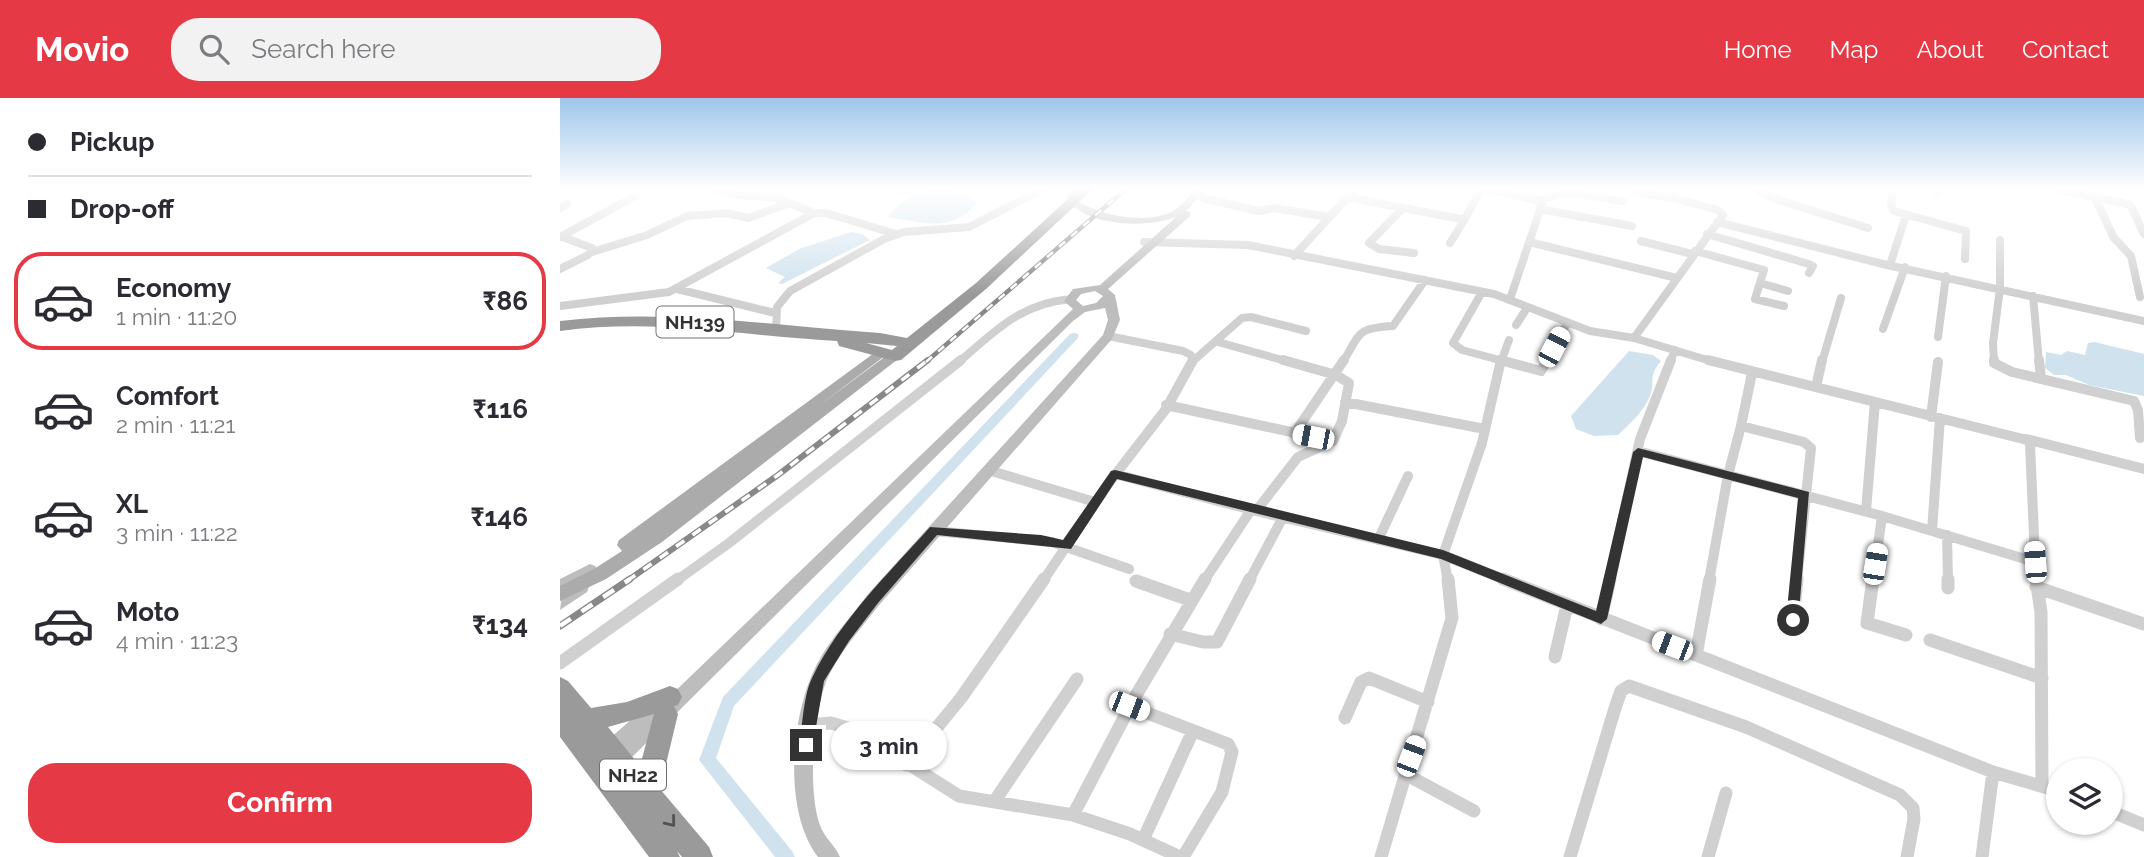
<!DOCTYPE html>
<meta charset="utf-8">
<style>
body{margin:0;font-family:Raleway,sans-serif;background:#f2f2f3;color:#2b2b33;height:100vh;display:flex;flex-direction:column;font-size:26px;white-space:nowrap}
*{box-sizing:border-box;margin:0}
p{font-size:23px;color:#7c7c81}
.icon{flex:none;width:38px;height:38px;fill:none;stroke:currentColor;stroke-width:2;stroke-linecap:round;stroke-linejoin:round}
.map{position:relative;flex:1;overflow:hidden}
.details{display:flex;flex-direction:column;background:#fff;width:560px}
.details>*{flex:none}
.top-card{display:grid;align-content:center;height:154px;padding:0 28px;background:#fff}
.buttons{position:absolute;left:1486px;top:660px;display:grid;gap:14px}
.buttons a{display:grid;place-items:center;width:77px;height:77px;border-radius:50%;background:#fff;box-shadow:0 2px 5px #0004;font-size:35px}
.end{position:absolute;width:32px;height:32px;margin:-16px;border:9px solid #333;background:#fff;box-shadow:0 0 0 4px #fff}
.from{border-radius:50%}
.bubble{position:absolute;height:49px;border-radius:24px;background:#fff;box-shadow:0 2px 5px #0004;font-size:23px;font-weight:700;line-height:49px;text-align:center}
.car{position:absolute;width:21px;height:42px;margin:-21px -10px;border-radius:9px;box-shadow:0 0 5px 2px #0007;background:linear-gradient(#fff 24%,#345 0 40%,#fff 0 76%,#345 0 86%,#fff 0)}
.top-card b{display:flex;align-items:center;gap:24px;height:66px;font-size:26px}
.top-card b+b{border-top:2px solid #e1e1e2}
.top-card i{width:18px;height:18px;background:#2b2b33}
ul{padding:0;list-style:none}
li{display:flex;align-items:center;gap:21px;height:98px;margin:0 14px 10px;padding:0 14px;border:4px solid transparent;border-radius:28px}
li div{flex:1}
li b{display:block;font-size:26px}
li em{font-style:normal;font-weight:700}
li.current{border-color:#e63946}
li>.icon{width:63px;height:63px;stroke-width:1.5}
.action{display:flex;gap:14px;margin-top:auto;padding:14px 28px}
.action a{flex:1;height:80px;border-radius:28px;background:#e63946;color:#fff;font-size:28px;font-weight:700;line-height:80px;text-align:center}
header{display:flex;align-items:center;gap:42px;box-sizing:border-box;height:98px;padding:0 35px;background:#e63946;color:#fff}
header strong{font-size:33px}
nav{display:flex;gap:38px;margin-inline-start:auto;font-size:24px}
.search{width:490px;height:63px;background:#f2f2f3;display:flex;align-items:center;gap:18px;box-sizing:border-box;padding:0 24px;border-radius:28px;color:#7c7c81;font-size:26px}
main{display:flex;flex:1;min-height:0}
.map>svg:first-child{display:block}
.water{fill:#cfe2ee}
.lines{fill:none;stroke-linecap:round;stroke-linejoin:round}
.canal{fill:#cfe2ee;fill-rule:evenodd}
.street-far2{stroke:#d0d0d0;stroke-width:8}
.street-far1{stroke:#d0d0d0;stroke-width:10}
.street{stroke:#d0d0d0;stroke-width:13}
.secondary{fill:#bdbdbd;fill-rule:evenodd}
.primary{fill:#ababab;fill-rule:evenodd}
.highway{fill:#9a9a9a;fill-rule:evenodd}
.rail-far2-casing{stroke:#888;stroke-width:4.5}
.rail-far1-casing{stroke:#888;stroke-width:6}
.rail-casing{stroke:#888;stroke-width:7}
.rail-far2{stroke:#fff;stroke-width:2.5;stroke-dasharray:8;stroke-linecap:butt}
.rail-far1{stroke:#fff;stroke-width:3.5;stroke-dasharray:10;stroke-linecap:butt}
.rail{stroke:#fff;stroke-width:4.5;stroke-dasharray:13;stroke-linecap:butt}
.oneway{stroke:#525252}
.route{fill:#333}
.labels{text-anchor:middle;stroke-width:7;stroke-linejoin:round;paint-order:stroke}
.shield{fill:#fff;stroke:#707070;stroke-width:2}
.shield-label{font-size:19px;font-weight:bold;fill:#333}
</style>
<header>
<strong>Movio</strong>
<div class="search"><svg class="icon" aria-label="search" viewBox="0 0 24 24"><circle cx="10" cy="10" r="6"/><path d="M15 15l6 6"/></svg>Search here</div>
<nav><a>Home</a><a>Map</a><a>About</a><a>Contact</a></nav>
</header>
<main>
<section class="details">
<div class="top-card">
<b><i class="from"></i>Pickup</b>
<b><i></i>Drop-off</b>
</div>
<ul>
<li class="current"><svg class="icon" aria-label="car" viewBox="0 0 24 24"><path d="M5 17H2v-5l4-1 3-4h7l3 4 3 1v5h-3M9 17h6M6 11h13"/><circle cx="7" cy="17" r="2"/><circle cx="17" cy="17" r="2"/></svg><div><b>Economy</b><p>1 min · 11:20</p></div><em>₹86</em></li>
<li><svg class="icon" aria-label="car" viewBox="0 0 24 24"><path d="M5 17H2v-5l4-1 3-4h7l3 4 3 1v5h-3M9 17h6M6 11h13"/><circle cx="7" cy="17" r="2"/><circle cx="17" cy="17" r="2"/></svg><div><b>Comfort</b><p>2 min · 11:21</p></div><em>₹116</em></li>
<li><svg class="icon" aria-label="car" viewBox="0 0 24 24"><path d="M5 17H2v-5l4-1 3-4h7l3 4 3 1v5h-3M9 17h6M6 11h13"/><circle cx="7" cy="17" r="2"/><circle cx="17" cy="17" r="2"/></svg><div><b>XL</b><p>3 min · 11:22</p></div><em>₹146</em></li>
<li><svg class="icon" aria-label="car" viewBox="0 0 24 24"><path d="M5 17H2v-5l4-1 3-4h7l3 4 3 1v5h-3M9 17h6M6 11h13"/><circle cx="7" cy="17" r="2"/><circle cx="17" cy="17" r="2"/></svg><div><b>Moto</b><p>4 min · 11:23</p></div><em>₹134</em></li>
</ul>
<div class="action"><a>Confirm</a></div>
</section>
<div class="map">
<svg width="1584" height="759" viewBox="0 0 1584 759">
<rect width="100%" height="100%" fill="#fff"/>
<path class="water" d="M380 91 398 94 418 104C391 136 364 124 327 119 343 102 357 93 380 91Z
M291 134 302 136 310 142 222 186 218 185 225 179 206 170 239 151Z
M1534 244 1584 256V298L1529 287 1506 277H1494L1485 270 1486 254 1501 257 1507 253 1525 257 1528 245Z
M1069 253 1093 257 1101 263C1087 280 1096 283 1090 298 1083 314 1070 326 1058 337L1034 338 1016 331 1011 318Z"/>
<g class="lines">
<path class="canal" d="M514 235 518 236V240L174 608 156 660 232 753 235 759H215L139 662 163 599 510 236Z"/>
<path class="street-far2" d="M150 90 180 97 217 100 254 115
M924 90 977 102 982 106 950 201
M1195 90 1212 100 1308 130
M1334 90 1331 107 1334 113 1406 133 1405 161
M1377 90 1378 95
M1492 90 1567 106 1571 108 1584 136
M1076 94 1117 101
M1534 98 1554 140 1571 158 1580 199
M787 99 901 121 903 124 890 145
M643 100 699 113 714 110 769 119
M977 102 1008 94 1063 103
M0 110 7 106
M843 110 809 145 819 151 854 155
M980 111 1072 128
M903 124 922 90
M1157 124 1327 167 1584 223
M1147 136 1249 166 1253 168 1249 175
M0 138 32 150 28 157 0 171
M0 139 77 97
M1081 143 1132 156
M584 144 688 147 934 196 1030 233 1074 240 1154 264
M969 144 1117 180
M1135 153 1204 172 1195 201 1224 208
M32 154 87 137 127 118 167 115 188 120 227 106
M734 158 796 90
M1330 167 1346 117
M1200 185 1228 193
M117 191 215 215
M922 194 893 245 902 252 947 264
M1473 198 1479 264
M0 208 109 194 254 115H266L336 136
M956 227 967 210
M1323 231 1345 169
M216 232 217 209 230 193 324 141 344 134 409 129 485 90
M548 238 623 253 631 257 633 264
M1378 239 1386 178
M1074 240 1163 117 1158 112 1117 101 1113 97 1115 90
M658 244 729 264
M633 263 682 220 691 219 746 233
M399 264C435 233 461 205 511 201
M783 264C801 234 797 230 833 228L865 182
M941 264 949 242
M986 264 1007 225
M1110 264 1115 252
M1262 264 1281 200
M1434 264 1433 245 1440 190V142"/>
<path class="street-far1" d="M940 262 981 273 987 262
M1148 262 1467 342 1470 346 1476 483
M1434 262V265L1452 274 1574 303 1578 312 1580 340
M1479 262 1481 280
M1192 275 1181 328 1244 344 1251 350 1237 483
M1256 289 1262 262
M785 304 925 331
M606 307 773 343
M1371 319 1378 264
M734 336 784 262
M1466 341 1584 371
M1078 353 1322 418
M428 372 535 404
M555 376 696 413 883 457 948 483
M696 413 738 359 773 343 782 323 789 285 776 277 723 262
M1306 413 1315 304
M374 433 492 444 569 471
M1372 433 1380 320
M1387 437 1388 483
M818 442 848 378
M116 483 169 445 401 262
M483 483 548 386 606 311 633 262
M644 483 691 412
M689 483 723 419
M888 483 883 457 922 345 941 262
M1049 483 1080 341 1111 262
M1149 483 1168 377 1181 328
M1313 483 1322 418 1475 464"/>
<path class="street" d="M943 481 1433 674 1498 693
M1313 481 1307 525 1346 537
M1388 481V490
M1476 481 1481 514 1482 687
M576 483 630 502
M1476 489 1584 526
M1041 521 1050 481
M1233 522 1237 481
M610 536 643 544H657L690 481
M1370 542 1482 580
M1136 557 1150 481
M995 559 1007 507
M0 565 118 481
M569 608 668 646 672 654 662 694 623 759
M785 620 801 584 809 580 868 604
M248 627 271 625 295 632 399 698 513 717 570 736 620 759
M346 667 401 600 484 481
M845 676 914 713
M434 704 517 581
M1550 713 1584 727
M513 717 575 599 645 481
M583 742 633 633
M821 759 892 520 888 481
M1010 759 1056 607 1061 593 1069 588 1186 629 1340 697 1353 710 1354 721 1347 759
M1148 759 1166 695
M1422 759 1433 674"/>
<path class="secondary" d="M511 90H521L517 102C539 118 588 127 613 113 622 108 629 98 636 90H647L626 113 630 114V118L548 191 555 197 560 222 552 241 320 506C302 529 282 551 269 577 253 609 246 699 262 732 267 742 276 749 280 759H258C222 712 231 616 257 566 270 541 291 519 308 496L543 237 548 222 545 210 525 214 513 223 60 671 54 674 48 671 46 662 41 660 38 654 41 648 97 599 103 597 109 599 513 211 504 203 513 191 540 187 616 119C584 130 533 129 507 103ZM535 193 543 198 536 205 523 208 516 202 521 196Z
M30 466 35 468 38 472 35 476 23 483 29 489 27 494 0 512 2 495H0V481Z"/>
<path class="primary" d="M321 250 326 251 328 254 326 257 257 309 330 255 335 254 342 258 102 444 46 481 0 503V488L34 471 62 453 57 447 59 442Z"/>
<path class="highway" d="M520 90H534L426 191 341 262 335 263 279 248 277 243C181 238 97 220 0 233V223C106 210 214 228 320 235L347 240 416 185ZM306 245 337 248 332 252Z
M0 579 8 583 31 610 67 604 110 588 118 591 122 599 118 607 114 608 118 616 100 691 149 749 153 759H122L117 753 120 759H89L0 639ZM94 616 80 668 48 629Z"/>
<defs>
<path id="rail-far2" d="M366 264 567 90"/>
<path id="rail-far1" d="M67 483 218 377 368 262"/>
<path id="rail" d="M0 528 70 481"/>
</defs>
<use href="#rail-far2" class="rail-far2-casing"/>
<use href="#rail-far1" class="rail-far1-casing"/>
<use href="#rail" class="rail-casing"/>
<use href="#rail-far2" class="rail-far2"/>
<use href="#rail-far1" class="rail-far1"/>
<use href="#rail" class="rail"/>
</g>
<defs><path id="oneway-chevron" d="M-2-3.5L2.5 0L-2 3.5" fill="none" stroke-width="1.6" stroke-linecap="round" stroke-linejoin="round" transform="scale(1.75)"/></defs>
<use class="oneway" href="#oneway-chevron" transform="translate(111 724) rotate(51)"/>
<linearGradient id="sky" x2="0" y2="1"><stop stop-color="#9ec6ea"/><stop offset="0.46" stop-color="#fff"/><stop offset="1" stop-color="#fff" stop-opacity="0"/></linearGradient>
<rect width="1584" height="197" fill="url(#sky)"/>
<path class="route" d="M1078 350 1249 394 1238 526H1228L1226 522 1238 400 1083 359 1047 521 1041 526 881 461 557 381 511 451 377 437 318 505 289 543 264 583 252 652H241L239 647C243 626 243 597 253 578 280 522 329 475 370 429L481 437 503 442 551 373 555 372 883 452 1036 513 1073 354Z"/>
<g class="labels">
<g class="shield">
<rect x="96.5" y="208.5" width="77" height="31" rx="5"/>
<rect x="40" y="661.5" width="66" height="31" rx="5"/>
</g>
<g class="shield-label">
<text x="135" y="231">NH139</text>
<text x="73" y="684">NH22</text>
</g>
</g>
</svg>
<div class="buttons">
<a><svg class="icon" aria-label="layers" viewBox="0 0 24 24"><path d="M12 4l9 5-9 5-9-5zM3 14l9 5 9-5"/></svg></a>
</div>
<i class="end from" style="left:1233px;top:522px"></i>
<i class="end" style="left:246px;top:647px"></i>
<div class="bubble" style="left:271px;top:623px;width:116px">3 min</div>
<i class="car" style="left:994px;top:249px;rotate:28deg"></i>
<i class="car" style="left:753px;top:339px;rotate:281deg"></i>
<i class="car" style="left:1475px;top:464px;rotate:356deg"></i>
<i class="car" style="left:1315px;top:466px;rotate:9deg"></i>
<i class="car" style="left:1112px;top:548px;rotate:291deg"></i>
<i class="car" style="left:569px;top:608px;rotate:111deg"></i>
<i class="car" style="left:851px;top:658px;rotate:21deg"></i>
</div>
</main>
